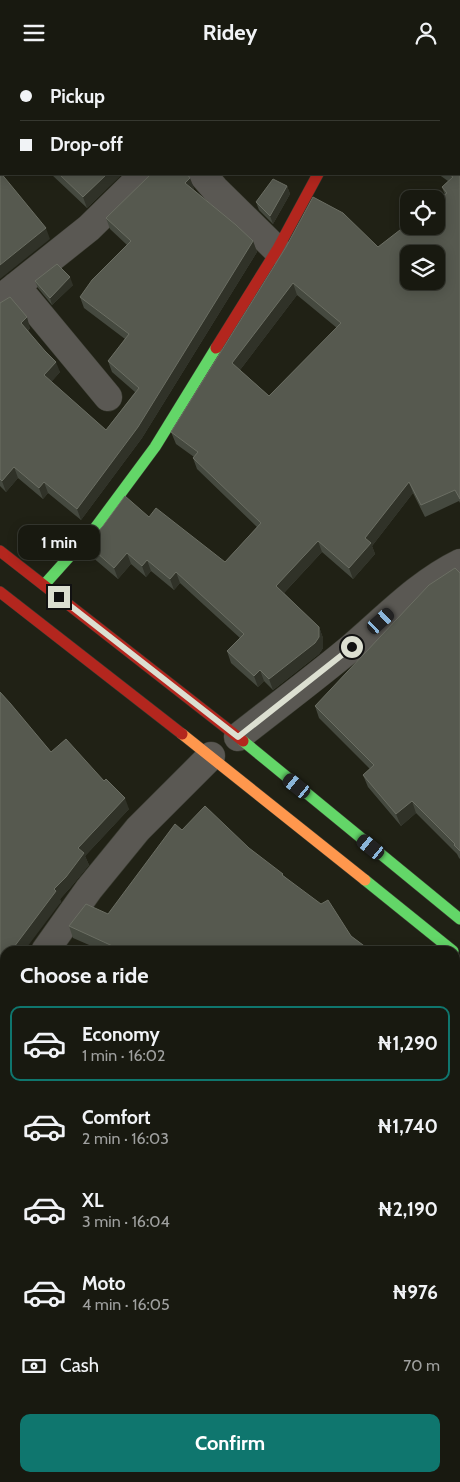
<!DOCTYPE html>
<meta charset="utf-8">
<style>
body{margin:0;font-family:Cabin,sans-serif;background:#25261e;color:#f1f3f6;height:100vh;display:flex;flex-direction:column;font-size:19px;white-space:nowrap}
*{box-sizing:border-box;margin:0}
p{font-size:16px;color:#9fa09f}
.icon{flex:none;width:28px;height:28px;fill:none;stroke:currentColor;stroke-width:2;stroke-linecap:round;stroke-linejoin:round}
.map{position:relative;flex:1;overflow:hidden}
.details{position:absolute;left:0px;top:881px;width:460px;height:536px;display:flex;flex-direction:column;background:#181910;border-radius:15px 15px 0 0;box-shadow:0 2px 12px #0003,0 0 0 1px #363830}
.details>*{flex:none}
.top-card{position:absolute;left:0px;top:0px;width:460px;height:110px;box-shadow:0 2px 12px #0003,0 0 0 1px #363830;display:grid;align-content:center;height:110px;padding:0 20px;background:#181910}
.controls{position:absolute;left:400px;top:125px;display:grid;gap:10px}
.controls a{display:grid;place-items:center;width:45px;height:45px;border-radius:10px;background:#181910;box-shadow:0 2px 12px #0003,0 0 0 1px #363830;font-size:25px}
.end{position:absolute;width:22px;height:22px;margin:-11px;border:6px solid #dcdfd1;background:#111;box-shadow:0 0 0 2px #111}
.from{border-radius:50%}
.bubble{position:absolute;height:35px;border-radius:10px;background:#181910;box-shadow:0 2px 12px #0003,0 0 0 1px #363830;font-size:16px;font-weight:700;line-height:35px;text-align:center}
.car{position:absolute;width:15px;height:30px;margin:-15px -8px;border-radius:6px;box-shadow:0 0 4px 1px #0007;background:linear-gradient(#222 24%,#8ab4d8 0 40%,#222 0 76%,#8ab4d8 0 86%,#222 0)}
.top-card b{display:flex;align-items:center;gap:18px;height:48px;font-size:19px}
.top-card b+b{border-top:1px solid #363830}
.top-card i{width:12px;height:12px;background:#f1f3f6}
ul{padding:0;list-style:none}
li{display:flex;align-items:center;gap:15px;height:75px;margin:0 10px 8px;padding:0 10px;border:2px solid transparent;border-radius:10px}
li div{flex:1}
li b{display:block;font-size:19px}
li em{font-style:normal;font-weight:700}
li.selected{border-color:#0f766e}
li>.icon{width:45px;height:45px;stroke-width:1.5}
h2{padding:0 20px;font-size:22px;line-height:60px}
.pay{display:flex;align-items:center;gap:12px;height:55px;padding:0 20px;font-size:19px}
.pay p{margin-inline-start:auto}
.button{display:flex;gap:10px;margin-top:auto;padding:10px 20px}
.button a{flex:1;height:58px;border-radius:10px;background:#0f766e;color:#fff;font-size:20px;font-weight:700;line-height:58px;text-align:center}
header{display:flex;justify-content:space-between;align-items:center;height:65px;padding:0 20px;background:#181910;font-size:22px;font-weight:700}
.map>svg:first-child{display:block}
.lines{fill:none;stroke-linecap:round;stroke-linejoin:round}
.street-casing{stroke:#393b30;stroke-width:29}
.fast-casing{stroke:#393b30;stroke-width:12}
.slow-casing{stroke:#393b30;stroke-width:12}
.jam-casing{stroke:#393b30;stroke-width:12}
.street{stroke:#5a5853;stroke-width:28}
.fast{stroke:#63d668;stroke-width:11}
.slow{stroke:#ff974d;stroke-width:11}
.jam{stroke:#b3261e;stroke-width:11}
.wall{fill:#45493f;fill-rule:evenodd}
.shaded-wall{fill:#303228}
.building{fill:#56594f;stroke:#6b6e63;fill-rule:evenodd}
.route{stroke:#dcdfd1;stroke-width:6}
</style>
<header><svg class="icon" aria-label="menu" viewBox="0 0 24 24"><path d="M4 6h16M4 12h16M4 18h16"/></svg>Ridey<svg class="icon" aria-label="person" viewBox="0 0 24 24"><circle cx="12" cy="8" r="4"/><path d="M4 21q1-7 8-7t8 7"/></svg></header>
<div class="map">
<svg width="460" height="1417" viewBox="0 0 460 1417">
<rect width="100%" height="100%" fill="#202115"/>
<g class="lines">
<defs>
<path id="street" d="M148 0 149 1
M230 1 231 0
M375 1V0
M202 109 215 124 277 185
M16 221 108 332
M0 234 89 163 144 109
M238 672C276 642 315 613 352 582 386 553 419 518 460 498
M45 886 89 824 138 764 211 691
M0 953 5 945
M0 1058 5 1063
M455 1073 460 1071"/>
<path id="fast" d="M44 520 95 463 155 382 216 283
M243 676 460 854
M365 815 453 886"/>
<path id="slow" d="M182 669 365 815"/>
<path id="jam" d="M216 283 277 185 318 109
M0 486 243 676
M0 527 182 669"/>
</defs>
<use href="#street" class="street-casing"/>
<use href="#fast" class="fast-casing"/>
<use href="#slow" class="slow-casing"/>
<use href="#jam" class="jam-casing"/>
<use href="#street" class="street"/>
<use href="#fast" class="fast"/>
<use href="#slow" class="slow"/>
<use href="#jam" class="jam"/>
</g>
<path class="wall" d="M460 0V438L459 436 425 452 413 428 372 481 375 489 353 514 322 487 284 528 319 562 323 573V583L319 589 273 625 264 616 258 622 231 598 227 586 240 573 180 518 174 525 151 506 146 512 131 499 118 514 91 491 87 479 149 452 225 497 257 462 197 404 193 393 194 392 176 379 171 367 286 182H378L445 130 442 122 448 116 438 109H459ZM297 230 337 263 269 331 240 305Z
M1 26V62L0 61V27Z
M51 109H122L87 143Z
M287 121 290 129 273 159 259 145 256 137Z
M194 123 193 124 253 176 257 187 142 373 81 455 48 428 43 434 18 413 6 427 0 421V238L30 263 28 266 60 307 51 317 106 365 135 327 112 307 108 296 125 274 84 243 80 232 127 180 110 164 106 153Z
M35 216 73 220 52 240 38 223Z
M460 508V794L459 793 457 789 416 748 401 761 368 722 363 710 370 704 319 653 315 641Z
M0 627 51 687 129 744 85 791 89 800 70 823 60 834 61 837 5 886V930L0 931Z
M182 765 249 783 284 811 351 871 371 886H103L73 873 69 861 108 849Z
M5 954V1043H0V956H3Z
M5 1066V1215L0 1211V1067Z
M460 1093V1182L455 1179V1099Z"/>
<path class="shaded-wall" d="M310 0H317V1H310Z
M107 109H122L87 143 83 132Z
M190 113 194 123 189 129 185 118Z
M287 121 290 129 273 159 270 151Z
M46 163 50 174 0 214V200Z
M253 176 257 187 142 373 81 455 77 444Z
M70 212 73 220 52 240 50 233Z
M293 218 297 230 237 309 232 298Z
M27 252 30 263 25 269 21 258Z
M56 297 60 307 48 321 44 310Z
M14 402 18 413 6 427 2 416Z
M44 417 48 428 43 434 39 423Z
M409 417 413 428 372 481 375 489 353 514 349 503 365 473Z
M318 476 322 487 280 532 276 521Z
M127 488 131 499 118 514 114 503Z
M147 495 151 506 146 512 142 501Z
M176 507 180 518 174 525 170 514Z
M319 562 323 573V583L319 589 273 625 269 614Z
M260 605 264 616 258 622 254 611Z
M125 733 129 744 85 791 89 800 70 823 60 834 61 837 24 886H11L54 824 78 783Z
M412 736 416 748 401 761 396 749Z
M460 1332V1349L455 1355V1338Z"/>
<path class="building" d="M0 0H65L66 1H1V11L0 9Z
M80 0H133L134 1H79Z
M157 0H193L194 1H155Z
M241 0H310V1H240Z
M382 0H460V434L455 425 421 440 409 417 365 473 371 478 349 503 318 476 276 521 319 562V572L315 578 269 614 260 605 254 611 227 586 244 569 176 507 170 514 147 495 142 501 127 488 114 503 87 479 103 461 125 431 149 452 156 443 225 497 261 458 193 393 198 387 171 367 286 182 313 132 343 148 378 182 409 158V161H436V136L447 128 442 122 453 112 449 109H459V1H381ZM409 189H436V216H409ZM293 218 341 258 269 331 232 298Z
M1 26V55L0 54V27Z
M0 107 46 163 0 200Z
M59 109H107L83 132Z
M151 109H187L190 113 185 118 236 160 253 176 138 362 77 444 44 417 39 423 14 402 2 416 0 414V238L10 232 27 252 21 258 45 286 56 297 44 310 106 365 139 323 108 296 129 269 80 232 92 215 131 176 106 153Z
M273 114 287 121 270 151 256 137Z
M57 199 70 212 50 233 35 216Z
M455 503 460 508V786L454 780 455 779 412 736 396 749 363 710 374 700 315 641 429 520Z
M0 627 10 638 51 687 66 674 104 716 106 714 125 733 78 783 84 788 66 812 54 824 56 826 11 886H5V919L2 918H0Z
M205 741 249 783 283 809 282 810 321 839 328 835 351 871 371 886H117L119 884 69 861 86 839 108 849 175 759 182 765Z
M5 954V1035L0 1032V956H3Z
M5 1066V1208L0 1203V1067Z
M460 1093V1173L455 1169V1099Z
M5 1218V1412H77L81 1417H0V1223Z
M455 1323 460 1327V1332L455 1338Z
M455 1390 460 1394V1417H324L328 1412H455Z
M187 1412H218L223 1417H183Z"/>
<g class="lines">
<path class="route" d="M59 532 238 672 352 582"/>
</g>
</svg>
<div class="controls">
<a><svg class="icon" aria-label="locate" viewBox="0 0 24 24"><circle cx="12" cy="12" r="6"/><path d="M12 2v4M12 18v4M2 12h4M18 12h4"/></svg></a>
<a><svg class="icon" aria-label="layers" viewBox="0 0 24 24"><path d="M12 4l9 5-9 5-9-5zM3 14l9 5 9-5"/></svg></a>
</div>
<i class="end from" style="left:352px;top:582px"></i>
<i class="end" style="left:59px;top:532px"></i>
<div class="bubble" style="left:18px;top:460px;width:82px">1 min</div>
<i class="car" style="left:381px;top:556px;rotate:48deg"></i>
<i class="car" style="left:297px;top:721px;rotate:309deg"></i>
<i class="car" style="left:371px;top:782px;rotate:309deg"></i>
<div class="top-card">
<b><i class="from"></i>Pickup</b>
<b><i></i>Drop-off</b>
</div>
<section class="details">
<h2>Choose a ride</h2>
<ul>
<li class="selected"><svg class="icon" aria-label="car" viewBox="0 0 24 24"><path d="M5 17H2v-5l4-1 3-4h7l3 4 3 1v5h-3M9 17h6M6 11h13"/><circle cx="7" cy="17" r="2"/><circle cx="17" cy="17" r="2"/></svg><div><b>Economy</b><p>1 min · 16:02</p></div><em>₦1,290</em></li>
<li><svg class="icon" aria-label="car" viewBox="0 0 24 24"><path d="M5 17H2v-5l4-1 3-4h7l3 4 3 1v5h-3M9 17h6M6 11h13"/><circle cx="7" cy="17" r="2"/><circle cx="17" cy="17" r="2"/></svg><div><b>Comfort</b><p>2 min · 16:03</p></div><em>₦1,740</em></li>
<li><svg class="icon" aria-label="car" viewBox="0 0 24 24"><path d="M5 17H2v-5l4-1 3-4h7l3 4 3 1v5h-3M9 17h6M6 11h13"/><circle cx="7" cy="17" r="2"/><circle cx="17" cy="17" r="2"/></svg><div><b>XL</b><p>3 min · 16:04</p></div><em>₦2,190</em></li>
<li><svg class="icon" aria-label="car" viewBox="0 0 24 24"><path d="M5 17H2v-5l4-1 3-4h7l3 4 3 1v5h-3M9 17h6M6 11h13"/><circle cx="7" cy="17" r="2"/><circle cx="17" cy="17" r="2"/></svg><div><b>Moto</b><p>4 min · 16:05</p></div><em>₦976</em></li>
</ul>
<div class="pay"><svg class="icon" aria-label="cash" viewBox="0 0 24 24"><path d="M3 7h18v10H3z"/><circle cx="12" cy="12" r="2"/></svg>Cash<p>70 m</p></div>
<div class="button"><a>Confirm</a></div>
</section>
</div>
